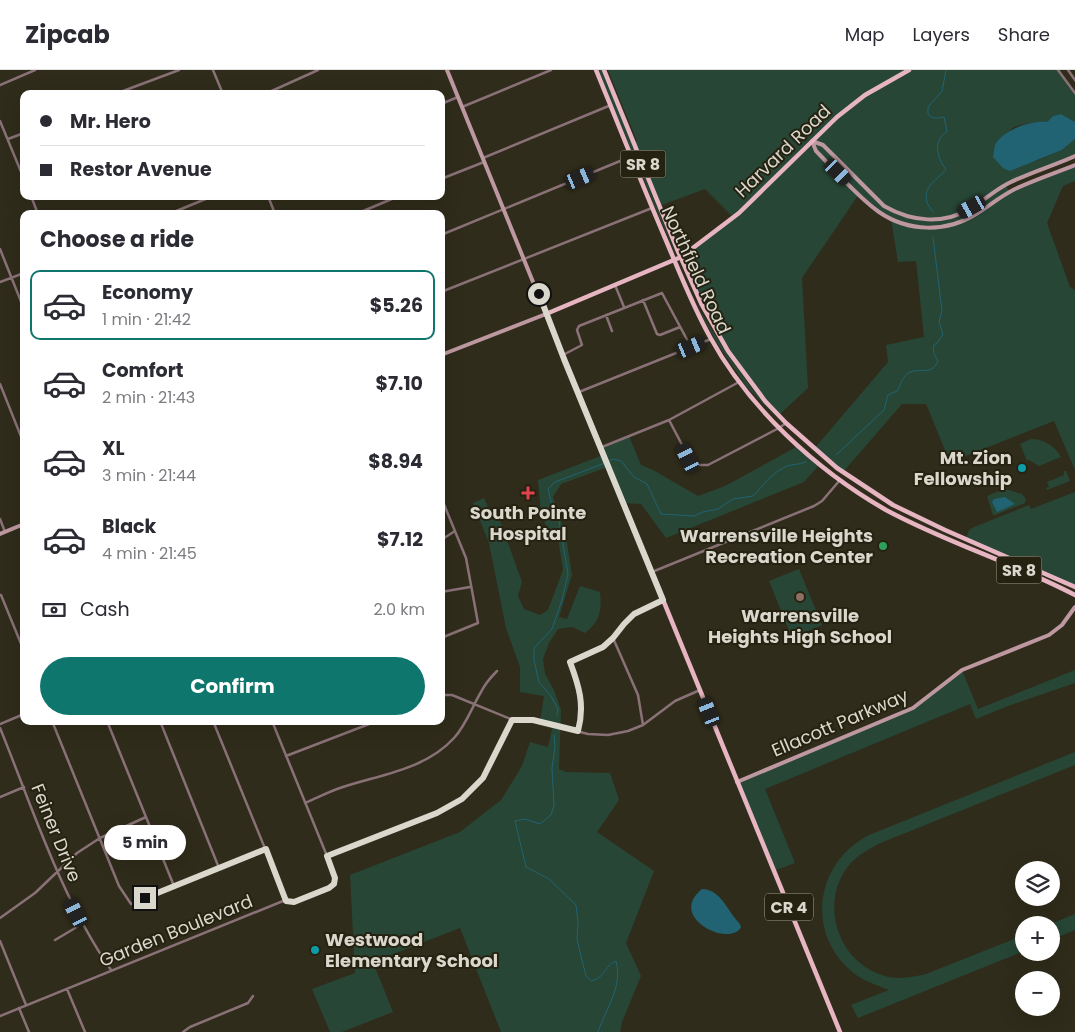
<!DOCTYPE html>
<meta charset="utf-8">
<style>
body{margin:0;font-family:Poppins,sans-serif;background:#f2f2f3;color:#2b2b33;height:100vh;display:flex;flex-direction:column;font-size:19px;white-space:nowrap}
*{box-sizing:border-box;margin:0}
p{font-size:16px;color:#7c7c81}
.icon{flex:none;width:28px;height:28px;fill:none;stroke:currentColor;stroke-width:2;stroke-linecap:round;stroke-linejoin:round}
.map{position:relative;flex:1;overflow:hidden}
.side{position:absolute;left:20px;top:140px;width:425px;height:515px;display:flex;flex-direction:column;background:#fff;border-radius:10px;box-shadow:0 5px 20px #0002}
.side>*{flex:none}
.banner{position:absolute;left:20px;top:20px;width:425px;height:110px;border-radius:10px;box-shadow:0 5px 20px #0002;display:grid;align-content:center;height:110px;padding:0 20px;background:#fff}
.tools{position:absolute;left:1015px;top:791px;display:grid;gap:10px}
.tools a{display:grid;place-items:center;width:45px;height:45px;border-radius:50%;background:#fff;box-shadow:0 5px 20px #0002;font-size:25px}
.end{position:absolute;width:22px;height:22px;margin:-11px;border:6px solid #dad8cd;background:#111;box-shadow:0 0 0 2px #111}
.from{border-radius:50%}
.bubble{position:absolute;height:35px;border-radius:18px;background:#fff;box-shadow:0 5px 20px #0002;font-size:16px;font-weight:700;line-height:35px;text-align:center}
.car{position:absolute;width:15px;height:30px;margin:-15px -8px;border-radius:6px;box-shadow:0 0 4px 1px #0007;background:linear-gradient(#222 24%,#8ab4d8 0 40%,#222 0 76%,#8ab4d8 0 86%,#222 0)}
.banner b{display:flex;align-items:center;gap:18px;height:48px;font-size:19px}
.banner b+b{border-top:1px solid #e1e1e2}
.banner i{width:12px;height:12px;background:#2b2b33}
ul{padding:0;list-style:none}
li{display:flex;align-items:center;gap:15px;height:70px;margin:0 10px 8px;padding:0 10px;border:2px solid transparent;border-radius:10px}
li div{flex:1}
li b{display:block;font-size:19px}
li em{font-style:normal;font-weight:700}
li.selected{border-color:#0f766e}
li>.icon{width:45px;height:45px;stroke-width:1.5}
h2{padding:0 20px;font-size:22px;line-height:60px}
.pay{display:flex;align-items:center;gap:12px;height:55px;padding:0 20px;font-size:19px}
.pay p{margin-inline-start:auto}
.primary-button{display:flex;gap:10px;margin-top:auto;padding:10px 20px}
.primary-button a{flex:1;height:58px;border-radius:30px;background:#0f766e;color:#fff;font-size:20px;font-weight:700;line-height:58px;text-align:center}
header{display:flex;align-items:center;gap:30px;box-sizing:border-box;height:70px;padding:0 25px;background:#fff;border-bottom:1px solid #e1e1e2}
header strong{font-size:24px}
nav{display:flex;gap:28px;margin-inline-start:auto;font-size:18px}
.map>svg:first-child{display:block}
.green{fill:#274636}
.water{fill:#216373}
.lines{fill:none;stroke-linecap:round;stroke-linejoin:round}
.stream{stroke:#216373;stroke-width:1}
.street{stroke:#897177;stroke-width:2.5}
.secondary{stroke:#be98a1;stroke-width:4}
.primary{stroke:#e7b5c2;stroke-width:4.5}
.route{stroke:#dad8cd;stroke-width:6}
.culture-dot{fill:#0f9aa8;stroke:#262211;stroke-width:2}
.health-dot{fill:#e0444e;stroke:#262211;stroke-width:2}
.leisure-dot{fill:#2e9e5b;stroke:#262211;stroke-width:2}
.education-dot{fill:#8d6e63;stroke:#262211;stroke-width:2}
.labels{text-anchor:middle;stroke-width:4;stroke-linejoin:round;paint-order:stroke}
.shield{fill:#262211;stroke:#a4a195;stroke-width:1}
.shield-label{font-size:16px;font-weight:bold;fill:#dad8cd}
.street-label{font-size:18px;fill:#dad8cd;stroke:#262211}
.poi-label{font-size:18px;font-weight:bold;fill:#dad8cd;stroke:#262211;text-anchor:end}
</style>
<header>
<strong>Zipcab</strong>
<nav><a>Map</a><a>Layers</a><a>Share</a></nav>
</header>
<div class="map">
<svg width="1075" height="962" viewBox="0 0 1075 962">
<rect width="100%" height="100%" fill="#302c1b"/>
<path class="green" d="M598 0H602L632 73 637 71 608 0H1058L1075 23V52L1061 44 1053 46 1047 52C1040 52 1021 54 1014 57 1009 60 1006 65 1001 68L1036 91 1062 80 1075 69V86L1006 115 1009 122 1075 95V111L1063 116 1047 153 1070 217 1075 220V400L1054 351 950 392 926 334H902L843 402 814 379 888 292 886 275 924 267 916 191 898 192 891 149 880 142 859 124 802 208 808 318 779 345 765 331 717 263 681 187 733 147 705 119 659 136 634 79 633 81 631 80Z
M636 89 638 90 678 189 654 135Z
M680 198 697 236 727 284 753 320 777 348 746 316 717 273 693 229Z
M629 366 641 395 653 400 698 426 725 416 798 376 820 394 804 412 666 468 641 434 623 433 608 397 561 414 553 427 566 466 572 505 559 547 567 549 580 516 600 522C602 541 600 551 585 563L572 557 558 559 549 573 543 589 545 604 554 620 561 640 559 699 566 702 610 703 619 730 597 762 654 801 626 873 641 906 622 952 620 962H501L460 858 373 892 393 942 342 962H330L312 919 355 903 350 805 460 762 501 730 522 696 530 672 548 677 553 655 540 652 544 626 520 622V597L506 558 489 473 473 433 484 428 491 445 499 448 522 512 518 526 524 539 540 545 548 540 563 500 557 462 550 463 541 444 538 410 603 385 600 378Z
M1031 369C1044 369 1055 376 1061 387L1039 396 1029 390 1027 391 1020 374Z
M1064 401H1066L1070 411 1047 420 1046 418 1049 417 1047 412 1064 405Z
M1005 419 1022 424 1026 429 1025 433 995 445H993L987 426Z
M1075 422V517L966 469 969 460 974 457 1029 435 1031 439Z
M799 499 822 555 792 568 769 511Z
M962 600 978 639 1075 600V613L1008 636 976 649 970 634 765 719 795 793 774 801 737 712 913 638Z
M1075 682V695L878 774C868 780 858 785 850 794 818 831 837 893 885 906 899 910 912 907 926 904L1024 865V881L858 948 851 935 889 920C874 914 860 910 848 898 805 858 818 791 869 765Z
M1075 844V860L1051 870V855H1048Z"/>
<path class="water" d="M1061 44 1075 52V69L1062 80 1010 101 1003 98 993 87C994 83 994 78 995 75 1003 60 1031 50 1047 52L1053 46Z
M1005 427 1015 434 997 442 992 432 994 429Z
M702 819C718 819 726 836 734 847 737 851 740 853 741 857 731 878 666 848 702 819Z"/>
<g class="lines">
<path class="stream" d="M933 142C931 138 928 136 927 132 922 116 939 109 946 99 940 93 935 79 939 71 940 67 944 64 947 61L944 47C938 48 932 50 928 44V37L942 21 946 0
M836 385 884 340 888 325 897 321C900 316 903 307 907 304 917 296 932 307 938 291 935 285 932 283 934 275L938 272 943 264 939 252 942 241 933 167
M609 391 613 389 621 391 634 407 647 414 661 444 694 446 703 442 718 439 733 429 753 426C765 414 770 404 787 396 793 394 798 395 806 392
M557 645 558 639 551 626 539 612 534 590V578L552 559 562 530 568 504 559 450 553 441 548 419 555 412 605 393
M554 665 555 677 552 698 554 735 551 745 540 754 525 749 515 751 526 797 549 809 576 835 578 852 577 869 580 882 586 906 591 911C607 907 605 894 616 891 623 917 606 938 598 962"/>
<path class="street" d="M213 0 223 24
M1058 0 1075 23
M1068 0 1075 10
M0 15 35 0
M115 24 179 0
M265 24 318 0
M441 34 458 27
M462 37 551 0
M0 51 24 109
M8 69 24 63
M483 88 611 35
M441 109 484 92
M31 126 38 144
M268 126 275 144
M169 144 213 126
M356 144 399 126
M441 165 637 84
M0 179 24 239
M0 212 24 203
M615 215 624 237
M441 222 652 138
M643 230 657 264 660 265 680 257
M606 245 612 261
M563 285 582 275 577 260 579 256 662 223 691 277
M0 314 24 374
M579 322 711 269
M669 350 689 388 697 395H708L779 358 786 353
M602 377 669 350 739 312
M441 427 466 488 478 553 441 568
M0 449 5 462
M441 470 455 461
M652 502 814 436 822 431 840 410
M441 522 470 517
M0 525H1L24 581
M613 568 638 625 643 655
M441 625H452L513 650H533L588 664 608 665 628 661 643 655 675 631 700 620
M52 651 119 816 131 834 266 779
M107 651 174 816
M160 651 219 798
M213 651 286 830
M0 654 24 644
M0 658C33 739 61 828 111 900
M578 660C585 635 579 615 570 591L603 577 613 568 624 554 635 543 663 530
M286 686 377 651
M0 727 24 717
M305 733C317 728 328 722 340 718 378 705 425 700 454 668 466 655 472 637 481 622 485 614 491 607 497 601
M327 786 437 743 461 729 483 708 512 650
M0 848 35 823 77 783 100 768 146 747
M55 870 82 854
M0 871 26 935
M67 919 85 962
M19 938 29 962
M0 946 283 831 294 832 329 818 334 814 335 808 327 786 272 651
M183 962 190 957 248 933 253 926"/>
<path class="secondary" d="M812 71 816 81C835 100 857 127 879 142 908 162 946 163 976 144 989 136 1001 126 1015 119 1034 110 1055 103 1075 95
M812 71 823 75 884 136C912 152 943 155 972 138 984 130 994 121 1007 114 1028 103 1053 96 1075 86
M441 285 546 244 447 0
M0 464 24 454
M737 712 913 638 962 600 1049 565 1062 555 1075 537"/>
<path class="primary" d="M596 0C619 56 641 112 665 168 679 201 692 235 710 267 749 338 816 400 886 440 947 473 1014 493 1075 525
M604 0 677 179 702 235 728 281 765 331 786 353 837 398 893 435 945 460 1075 517
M840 962 546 244 681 187 739 143 837 47 865 25 909 0"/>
</g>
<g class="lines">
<path class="route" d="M145 828 266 779 286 831 294 832 329 818 334 814 335 808 327 786 437 743 462 729 483 708 512 650H533L578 661C585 635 579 616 570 592L603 577 613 568 624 554 634 544 663 530 564 289 539 224"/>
</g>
<g class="culture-dot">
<circle cx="1022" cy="398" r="5"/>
<circle cx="315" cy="880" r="5"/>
</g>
<path class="health-dot" d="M525.5 415.5h5v5h5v5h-5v5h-5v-5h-5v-5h5z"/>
<circle class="leisure-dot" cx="883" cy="476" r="5"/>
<circle class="education-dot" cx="800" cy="527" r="5"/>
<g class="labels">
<g class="shield">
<rect x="620.5" y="80.5" width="45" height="27" rx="4"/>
<rect x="996.5" y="486.5" width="45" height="27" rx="4"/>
<rect x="765" y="823.5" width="48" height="27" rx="4"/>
</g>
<g class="shield-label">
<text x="643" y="100">SR 8</text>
<text x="1019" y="506">SR 8</text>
<text x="789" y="843">CR 4</text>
</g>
<g class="street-label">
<text transform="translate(783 81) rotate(-44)" y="6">Harvard Road</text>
<text transform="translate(696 200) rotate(65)" y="6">Northfield Road</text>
<text transform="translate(840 653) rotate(-23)" y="6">Ellacott Parkway</text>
<text transform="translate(56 763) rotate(68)" y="6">Feiner Drive</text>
<text transform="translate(176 861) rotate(-22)" y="6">Garden Boulevard</text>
</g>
<g class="poi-label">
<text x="1012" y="394">Mt. Zion<tspan x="1012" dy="21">Fellowship</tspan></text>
<text x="528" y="449" text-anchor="middle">South Pointe<tspan x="528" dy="21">Hospital</tspan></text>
<text x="873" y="472">Warrensville Heights<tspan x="873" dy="21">Recreation Center</tspan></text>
<text x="800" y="552" text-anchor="middle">Warrensville<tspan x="800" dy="21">Heights High School</tspan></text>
<text x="325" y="876" text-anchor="start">Westwood<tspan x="325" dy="21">Elementary School</tspan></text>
</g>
</g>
</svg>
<div class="tools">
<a><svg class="icon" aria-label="layers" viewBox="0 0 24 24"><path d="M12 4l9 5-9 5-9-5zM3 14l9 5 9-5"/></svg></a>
<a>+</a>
<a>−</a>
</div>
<i class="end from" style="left:539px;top:224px"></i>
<i class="end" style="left:145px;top:828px"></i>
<div class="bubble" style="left:104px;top:755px;width:82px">5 min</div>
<i class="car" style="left:838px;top:102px;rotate:135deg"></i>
<i class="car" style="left:580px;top:108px;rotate:67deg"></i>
<i class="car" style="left:972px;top:137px;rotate:241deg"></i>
<i class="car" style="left:691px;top:277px;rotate:68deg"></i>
<i class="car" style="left:688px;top:388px;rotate:333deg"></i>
<i class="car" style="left:709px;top:642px;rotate:338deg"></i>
<i class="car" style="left:76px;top:843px;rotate:333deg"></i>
<div class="banner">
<b><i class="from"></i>Mr. Hero</b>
<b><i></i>Restor Avenue</b>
</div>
<section class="side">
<h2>Choose a ride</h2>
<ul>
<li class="selected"><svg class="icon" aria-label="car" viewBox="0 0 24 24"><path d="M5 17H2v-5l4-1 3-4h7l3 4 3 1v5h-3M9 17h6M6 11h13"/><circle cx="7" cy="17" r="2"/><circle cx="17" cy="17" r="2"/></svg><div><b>Economy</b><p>1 min · 21:42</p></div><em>$5.26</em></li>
<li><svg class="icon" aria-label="car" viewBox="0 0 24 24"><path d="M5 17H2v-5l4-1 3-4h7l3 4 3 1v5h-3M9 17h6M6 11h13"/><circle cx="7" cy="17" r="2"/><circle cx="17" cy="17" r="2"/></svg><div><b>Comfort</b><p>2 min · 21:43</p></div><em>$7.10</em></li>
<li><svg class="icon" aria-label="car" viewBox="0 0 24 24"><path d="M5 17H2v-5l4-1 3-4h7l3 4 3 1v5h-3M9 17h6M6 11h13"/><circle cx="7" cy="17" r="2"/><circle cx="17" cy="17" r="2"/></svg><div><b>XL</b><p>3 min · 21:44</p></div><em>$8.94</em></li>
<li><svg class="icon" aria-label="car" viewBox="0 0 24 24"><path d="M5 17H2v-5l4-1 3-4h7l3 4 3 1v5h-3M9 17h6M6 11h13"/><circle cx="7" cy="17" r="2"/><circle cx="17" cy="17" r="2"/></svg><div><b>Black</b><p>4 min · 21:45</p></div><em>$7.12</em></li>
</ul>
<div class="pay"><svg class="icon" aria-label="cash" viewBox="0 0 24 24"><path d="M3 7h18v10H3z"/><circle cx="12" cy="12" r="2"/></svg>Cash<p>2.0 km</p></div>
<div class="primary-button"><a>Confirm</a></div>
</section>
</div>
